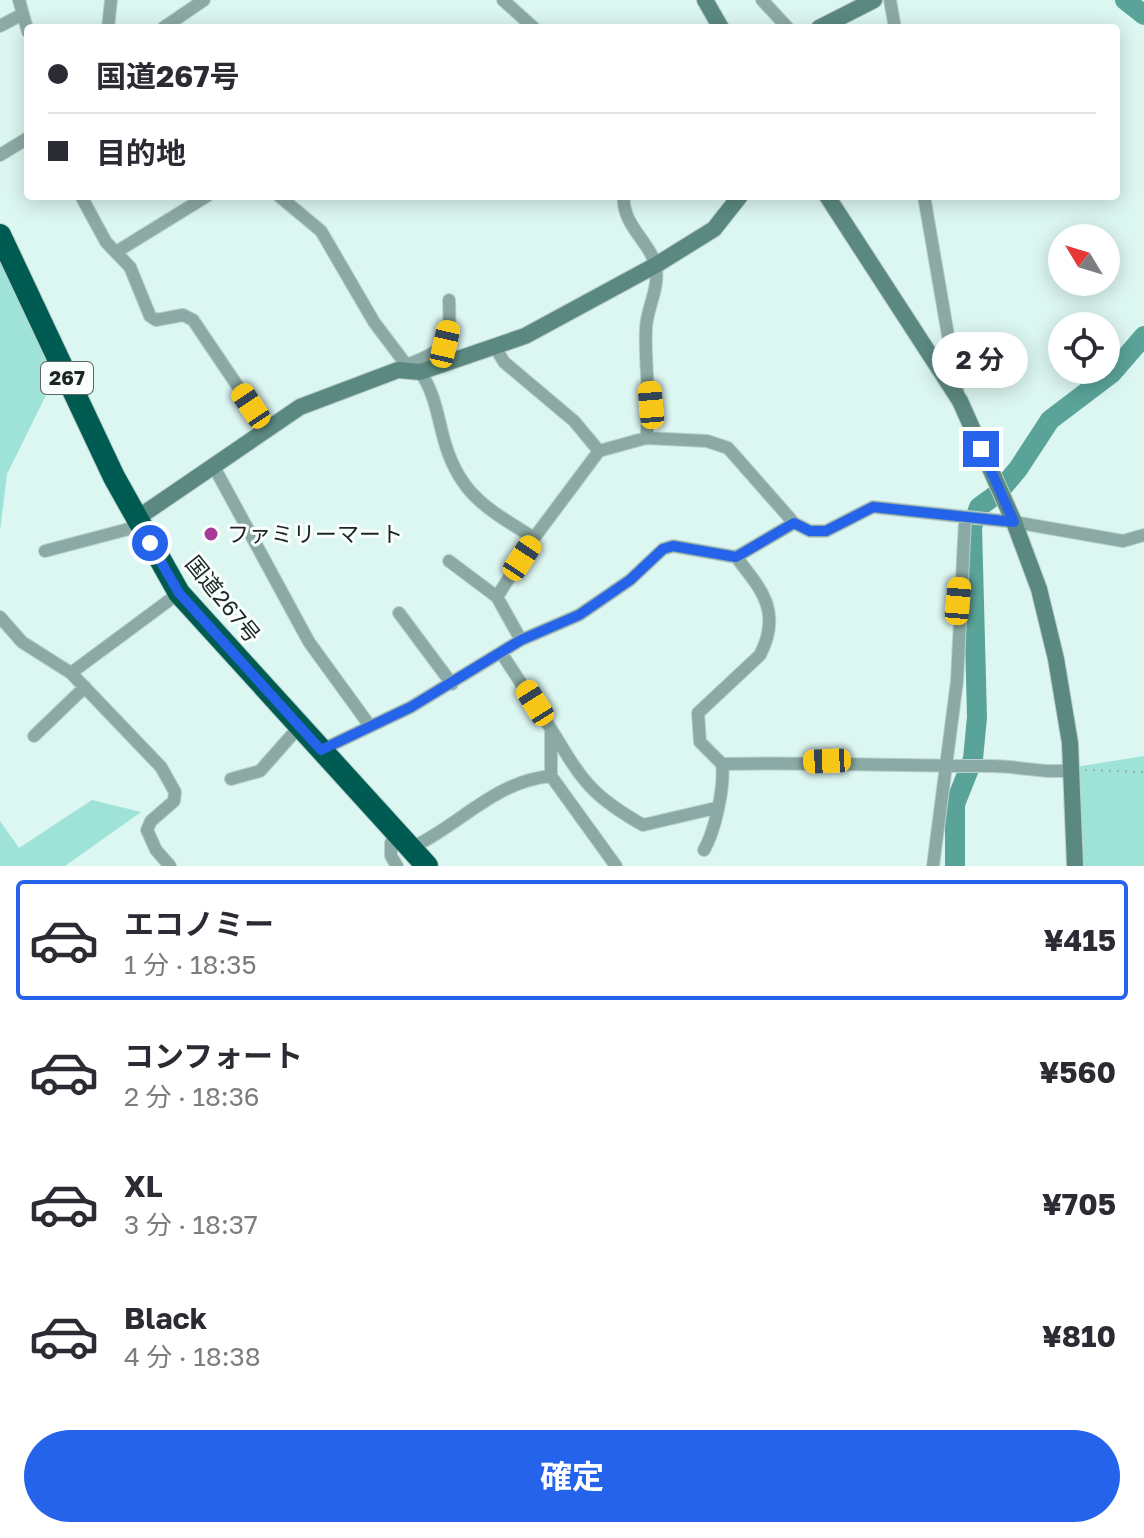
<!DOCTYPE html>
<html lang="ja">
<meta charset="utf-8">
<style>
body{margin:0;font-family:"Golos Text","Noto Sans JP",sans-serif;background:#f7f7f7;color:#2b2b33;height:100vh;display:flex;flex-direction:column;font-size:30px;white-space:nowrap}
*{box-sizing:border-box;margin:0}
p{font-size:26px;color:#7c7c81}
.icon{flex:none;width:44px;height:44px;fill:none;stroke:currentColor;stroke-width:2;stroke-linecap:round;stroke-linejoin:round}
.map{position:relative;height:866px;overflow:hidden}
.side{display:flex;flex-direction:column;background:#fff;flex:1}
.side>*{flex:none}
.hud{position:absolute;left:24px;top:24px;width:1096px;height:176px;border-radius:8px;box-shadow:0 4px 20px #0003;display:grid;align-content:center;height:176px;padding:0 24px;background:#fff}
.needle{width:52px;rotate:308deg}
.buttons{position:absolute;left:1048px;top:224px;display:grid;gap:16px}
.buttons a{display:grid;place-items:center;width:72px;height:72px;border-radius:50%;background:#fff;box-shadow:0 4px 20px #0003;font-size:40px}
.end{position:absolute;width:36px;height:36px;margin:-18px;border:10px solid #2563eb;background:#fff;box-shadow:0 0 0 4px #fff}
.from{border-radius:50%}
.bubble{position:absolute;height:56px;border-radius:28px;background:#fff;box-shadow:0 4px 20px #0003;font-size:26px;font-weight:700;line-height:56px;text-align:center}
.car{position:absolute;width:24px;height:48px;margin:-24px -12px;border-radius:10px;box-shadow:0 0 6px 2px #0007;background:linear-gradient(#f5c518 24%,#345 0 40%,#f5c518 0 76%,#345 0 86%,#f5c518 0)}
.hud b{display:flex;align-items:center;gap:28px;height:76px;font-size:30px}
.hud b+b{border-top:2px solid #e1e1e2}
.hud i{width:20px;height:20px;background:#2b2b33}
ul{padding:14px 0 0;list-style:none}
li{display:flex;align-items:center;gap:24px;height:120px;margin:0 16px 12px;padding:0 8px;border:4px solid transparent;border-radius:8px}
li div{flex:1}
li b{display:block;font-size:30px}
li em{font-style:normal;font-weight:700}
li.on{border-color:#2563eb}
li>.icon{width:72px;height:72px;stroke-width:1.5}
.primary-button{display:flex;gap:16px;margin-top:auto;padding:16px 24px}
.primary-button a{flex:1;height:92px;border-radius:48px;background:#2563eb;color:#fff;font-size:32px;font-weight:700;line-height:92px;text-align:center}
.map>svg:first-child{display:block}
.green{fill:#9fe2d7}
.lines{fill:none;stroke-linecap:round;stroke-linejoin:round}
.river{stroke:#5aa398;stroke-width:20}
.street-casing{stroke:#b9d0cc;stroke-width:14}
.secondary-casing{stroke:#b9d0cc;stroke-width:18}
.highway-casing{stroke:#b9d0cc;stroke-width:24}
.path{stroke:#9bafab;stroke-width:2;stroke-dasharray:2 6;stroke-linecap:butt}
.street{stroke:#8caaa5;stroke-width:12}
.secondary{stroke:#5b8981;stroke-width:16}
.highway{stroke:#005b52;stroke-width:22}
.route{stroke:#2563eb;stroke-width:10}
.poi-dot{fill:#a83b99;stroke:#f9fefd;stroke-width:3}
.labels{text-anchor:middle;stroke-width:6;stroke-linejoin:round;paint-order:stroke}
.shield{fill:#f9fefd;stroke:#5e6664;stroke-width:2}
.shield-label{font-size:20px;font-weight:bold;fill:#1b2523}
.poi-label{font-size:22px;fill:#1b2523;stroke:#f9fefd;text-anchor:start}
.street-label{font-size:22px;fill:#1b2523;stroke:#f9fefd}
</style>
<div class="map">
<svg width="1144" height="866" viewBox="0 0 1144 866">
<rect width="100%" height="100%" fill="#dcf6f1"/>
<path class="green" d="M0 257 55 377 7 474 0 531Z
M1144 756V866H1070L1069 768Z
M92 800 141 812 65 866H0V821L19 848Z"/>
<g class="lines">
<path class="river" d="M1125 0 1144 15
M955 866V804L973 759 977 717 972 527 979 507 997 494 1018 469 1050 420 1112 373 1144 336"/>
<defs>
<path id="street" d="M19 0 28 32
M503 0 534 28
M762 0 788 28
M890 0 895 28
M0 26 23 14
M108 28 111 0
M163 28 204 0
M0 155 28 138
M81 196 106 242 130 267 150 316 156 320 183 315 193 320 266 428
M279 196 321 231 374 322 411 371
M624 196C621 225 652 243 656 268 659 290 647 307 646 328 644 366 652 400 646 438
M924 196 958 393
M116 252 207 196
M495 347 504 362 574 421 599 451
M407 365C447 349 451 344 449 300
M420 372C434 391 437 413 443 436 458 494 486 508 534 538
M213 465 309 642 370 726
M45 551 140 526
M449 561 497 597
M399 613 452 684
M0 617 22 642 71 673 161 767 175 792 174 801 151 821 147 830 156 850 170 866
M521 640 579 615 630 580 663 549 673 546 736 557 794 523
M502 654 551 729V776
M71 673 179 593
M551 729C582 780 590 795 643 825L716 808
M34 736 85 687
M321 750 411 707 521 640 497 597 534 538 599 451 646 438 707 441 728 448 794 523 810 531H826L873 507 1014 522 1123 541 1144 535
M722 764 700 742 698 713 760 655C782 612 762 590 736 557
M231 779 260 771 299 727
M411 848C460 825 495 781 551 776L616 866
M704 850C715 831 725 786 722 764 812 762 902 766 992 766 1019 766 1044 774 1071 770
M397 866 391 856V843L399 834
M933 866 957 681 965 519"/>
<path id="secondary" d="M705 0 721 28
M819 28 874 0
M827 196 960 401 1014 522 1039 589 1056 659 1070 743 1075 866
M136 519 300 407 398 370 420 372 525 336 656 265 714 229 740 196"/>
<path id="highway" d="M0 235 114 477 179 593 427 866"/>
</defs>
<use href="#street" class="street-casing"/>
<use href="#secondary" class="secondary-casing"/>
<use href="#highway" class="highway-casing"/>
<path class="path" d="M1085 770 1144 772"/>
<use href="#street" class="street"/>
<use href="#secondary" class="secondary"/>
<use href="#highway" class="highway"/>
</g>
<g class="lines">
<path class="route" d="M150 543 179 593 321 750 411 707 521 640 579 615 630 580 663 549 673 546 736 557 794 523 810 531H826L873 507 1014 522 981 449"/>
</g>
<circle class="poi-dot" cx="211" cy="534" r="8"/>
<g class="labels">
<rect class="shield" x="41" y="362" width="52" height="32" rx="6"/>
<g class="shield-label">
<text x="67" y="385">267</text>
</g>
<g class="poi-label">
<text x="227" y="542">ファミリーマート</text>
</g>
<g class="street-label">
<text transform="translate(223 599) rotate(51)" y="8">国道267号</text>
</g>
</g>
</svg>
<div class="buttons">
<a><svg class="needle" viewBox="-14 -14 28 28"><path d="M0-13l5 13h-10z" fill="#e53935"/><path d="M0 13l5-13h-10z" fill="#7c7c81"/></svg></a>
<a><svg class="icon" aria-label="locate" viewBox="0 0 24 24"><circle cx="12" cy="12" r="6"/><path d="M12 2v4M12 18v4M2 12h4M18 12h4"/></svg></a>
</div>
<i class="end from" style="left:150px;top:543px"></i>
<i class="end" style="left:981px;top:449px"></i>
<div class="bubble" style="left:932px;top:332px;width:96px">2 分</div>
<i class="car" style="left:445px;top:344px;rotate:13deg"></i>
<i class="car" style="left:651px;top:405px;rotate:355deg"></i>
<i class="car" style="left:251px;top:406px;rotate:326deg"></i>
<i class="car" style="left:522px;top:558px;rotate:33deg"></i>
<i class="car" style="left:958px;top:601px;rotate:5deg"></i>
<i class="car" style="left:535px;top:703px;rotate:328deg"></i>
<i class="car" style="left:827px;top:761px;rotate:268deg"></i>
<div class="hud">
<b><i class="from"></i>国道267号</b>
<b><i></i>目的地</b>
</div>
</div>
<section class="side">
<ul>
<li class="on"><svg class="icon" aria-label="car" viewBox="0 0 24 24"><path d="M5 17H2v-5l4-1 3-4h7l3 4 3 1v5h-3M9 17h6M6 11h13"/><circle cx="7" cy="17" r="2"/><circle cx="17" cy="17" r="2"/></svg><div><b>エコノミー</b><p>1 分 · 18:35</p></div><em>¥415</em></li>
<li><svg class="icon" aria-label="car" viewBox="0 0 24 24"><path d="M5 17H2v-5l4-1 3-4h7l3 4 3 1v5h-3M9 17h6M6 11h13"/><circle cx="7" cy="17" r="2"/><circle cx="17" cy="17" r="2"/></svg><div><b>コンフォート</b><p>2 分 · 18:36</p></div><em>¥560</em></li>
<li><svg class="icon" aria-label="car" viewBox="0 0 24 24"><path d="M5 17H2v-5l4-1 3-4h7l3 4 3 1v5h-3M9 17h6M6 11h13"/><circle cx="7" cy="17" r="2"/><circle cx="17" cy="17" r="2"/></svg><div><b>XL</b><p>3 分 · 18:37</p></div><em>¥705</em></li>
<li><svg class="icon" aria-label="car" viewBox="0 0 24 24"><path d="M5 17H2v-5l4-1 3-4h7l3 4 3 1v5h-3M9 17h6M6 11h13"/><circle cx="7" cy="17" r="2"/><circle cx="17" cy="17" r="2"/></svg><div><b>Black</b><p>4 分 · 18:38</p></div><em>¥810</em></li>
</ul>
<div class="primary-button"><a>確定</a></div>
</section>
